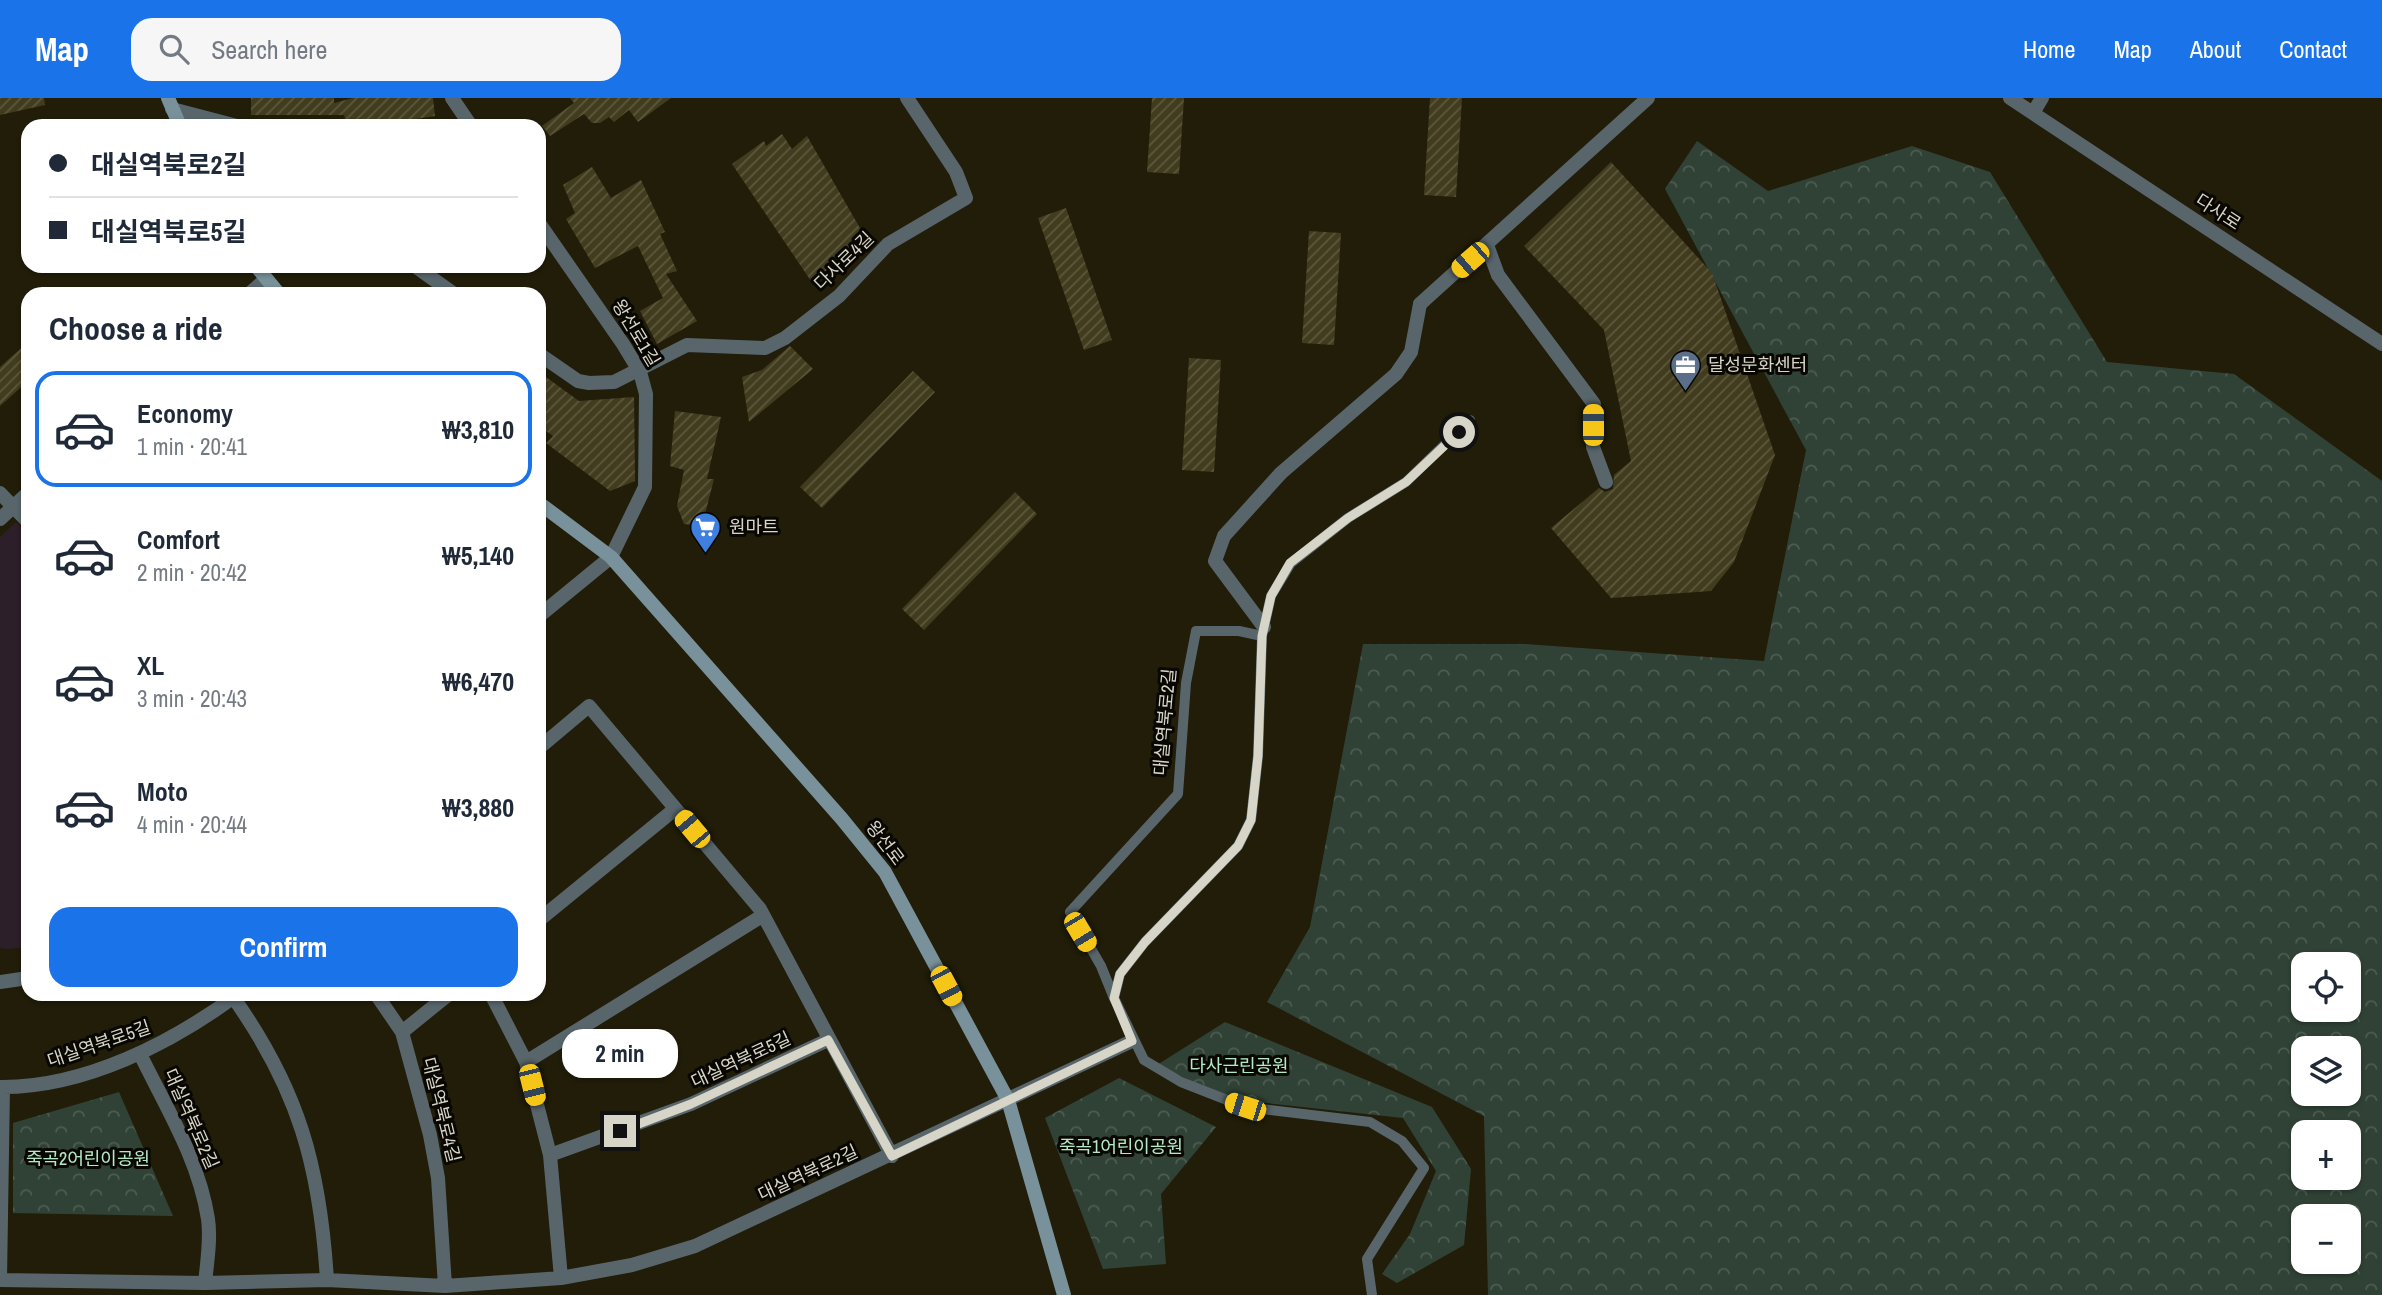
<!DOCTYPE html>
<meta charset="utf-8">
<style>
body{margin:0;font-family:"Archivo Narrow","Noto Sans KR",sans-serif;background:#f6f6f7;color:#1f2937;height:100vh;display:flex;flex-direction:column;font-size:26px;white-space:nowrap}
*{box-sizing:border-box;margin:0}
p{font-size:23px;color:#747a83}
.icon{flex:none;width:38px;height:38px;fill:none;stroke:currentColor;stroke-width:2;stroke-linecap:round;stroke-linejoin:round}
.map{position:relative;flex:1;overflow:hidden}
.drawer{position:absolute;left:21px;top:189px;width:525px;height:714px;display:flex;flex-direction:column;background:#fff;border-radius:21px;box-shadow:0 2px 5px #0004}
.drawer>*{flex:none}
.top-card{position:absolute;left:21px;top:21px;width:525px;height:154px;border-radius:21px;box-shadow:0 2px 5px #0004;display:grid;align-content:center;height:154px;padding:0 28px;background:#fff}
.controls{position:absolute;left:2291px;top:854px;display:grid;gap:14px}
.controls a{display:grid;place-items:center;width:70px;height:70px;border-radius:14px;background:#fff;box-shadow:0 2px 5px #0004;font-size:35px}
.end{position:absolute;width:32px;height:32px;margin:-16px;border:9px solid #d7d4c8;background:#111;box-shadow:0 0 0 4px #111}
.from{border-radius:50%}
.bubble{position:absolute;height:49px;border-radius:21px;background:#fff;box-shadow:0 2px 5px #0004;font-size:23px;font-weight:700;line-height:49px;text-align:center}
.car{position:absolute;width:21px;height:42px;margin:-21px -10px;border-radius:9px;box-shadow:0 0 5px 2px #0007;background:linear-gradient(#f5c518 24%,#345 0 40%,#f5c518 0 76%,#345 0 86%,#f5c518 0)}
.top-card b{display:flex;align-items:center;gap:24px;height:66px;font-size:26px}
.top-card b+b{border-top:2px solid #e0e1e3}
.top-card i{width:18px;height:18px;background:#1f2937}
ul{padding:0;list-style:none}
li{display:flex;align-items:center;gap:21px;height:116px;margin:0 14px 10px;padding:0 14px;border:4px solid transparent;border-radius:21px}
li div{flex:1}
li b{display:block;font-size:26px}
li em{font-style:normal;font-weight:700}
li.selected{border-color:#1a73e8}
li>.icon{width:63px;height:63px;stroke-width:1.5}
h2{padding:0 28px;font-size:32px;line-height:84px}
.cta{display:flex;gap:14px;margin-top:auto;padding:14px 28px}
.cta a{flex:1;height:80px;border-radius:21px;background:#1a73e8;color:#fff;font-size:28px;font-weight:700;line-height:80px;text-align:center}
header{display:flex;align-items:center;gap:42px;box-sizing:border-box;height:98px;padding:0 35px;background:#1a73e8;color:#fff}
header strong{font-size:33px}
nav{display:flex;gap:38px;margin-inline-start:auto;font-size:24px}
.search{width:490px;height:63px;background:#f6f6f7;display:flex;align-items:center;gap:18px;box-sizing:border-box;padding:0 24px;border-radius:21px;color:#747a83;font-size:26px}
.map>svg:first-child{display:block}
.education{fill:#2d1f2a}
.forest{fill:url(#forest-crowns);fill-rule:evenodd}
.building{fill:url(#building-hatch)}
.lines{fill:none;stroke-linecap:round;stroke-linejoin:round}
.service{stroke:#58666c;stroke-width:10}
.pedestrian{stroke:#58666c;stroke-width:14}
.minor{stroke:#58666c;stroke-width:14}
.tertiary{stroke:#58666c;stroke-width:14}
.secondary{stroke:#79919a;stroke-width:14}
.route{stroke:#d7d4c8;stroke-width:9}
.labels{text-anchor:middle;stroke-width:6;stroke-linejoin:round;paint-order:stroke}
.street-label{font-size:18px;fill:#d7d4c8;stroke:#090702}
.poi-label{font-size:18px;fill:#d7d4c8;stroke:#090702;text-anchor:start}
.park-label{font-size:18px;fill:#b3eac5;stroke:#090702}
</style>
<header>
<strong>Map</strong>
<div class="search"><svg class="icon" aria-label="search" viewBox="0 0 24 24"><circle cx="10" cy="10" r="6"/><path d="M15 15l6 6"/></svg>Search here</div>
<nav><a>Home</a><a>Map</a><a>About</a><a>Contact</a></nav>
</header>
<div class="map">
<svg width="2382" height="1197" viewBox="0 0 2382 1197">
<defs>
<pattern id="forest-crowns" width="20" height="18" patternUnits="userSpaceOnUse" patternTransform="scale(1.75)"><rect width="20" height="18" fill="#304236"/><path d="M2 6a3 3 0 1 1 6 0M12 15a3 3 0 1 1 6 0" fill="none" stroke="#4d5c52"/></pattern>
<pattern id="building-hatch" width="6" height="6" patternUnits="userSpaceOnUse" patternTransform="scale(1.75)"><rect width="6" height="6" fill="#423c1f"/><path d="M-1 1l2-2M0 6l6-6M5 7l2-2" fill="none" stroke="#5d573e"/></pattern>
</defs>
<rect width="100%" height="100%" fill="#211d09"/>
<path class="education" d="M16 424 28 438V849L8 851 0 850V439Z"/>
<path class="forest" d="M1697 43 1768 93 1912 48 1990 74 2107 264 2234 276 2382 383V1197H1488L1484 1018 1267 904 1310 829 1363 546H1525L1764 563 1806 352 1665 91ZM2303 866H2348V912H2303ZM2303 950H2348V996H2303ZM2303 1034H2348V1080H2303ZM2303 1118H2348V1164H2303Z
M1225 924 1432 1009 1471 1071 1464 1147 1397 1185 1382 1176 1410 1136 1436 1073 1403 1020 1230 1001 1157 967Z
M1119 980 1216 1029 1161 1096 1166 1166 1103 1171 1045 1020Z
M119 994 173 1118 13 1115V1025Z"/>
<path class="building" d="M0 0H44L45 7 0 17Z
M251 0H334V5L353 0H433L435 18 370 28H347L344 17H251Z
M570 0H671L638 24 629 12 614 24 609 19 600 25H592L584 16 550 38 542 28 574 5Z
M1152 0H1184L1179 76 1147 74Z
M1430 0H1462L1456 99 1424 97Z
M782 36 792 51 807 38 868 144 811 183 732 66 764 43 766 48Z
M1611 64 1712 175 1775 357 1734 464 1711 493 1611 500 1551 430 1599 390 1605 394 1613 391 1614 377 1631 363 1604 232 1524 148Z
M592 69 611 100 641 82 665 134 660 136 677 173 666 176 697 223 657 246 640 213 663 200 638 148 595 170 566 121 575 115 563 87Z
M1066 110 1112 242 1084 252 1038 120Z
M1309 133 1341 135 1334 247 1302 245Z
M28 244V283L0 308V269Z
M790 248 813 271 749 324 742 279 762 272Z
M1189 260 1221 262 1214 374 1182 372Z
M913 273 935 294 822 410 800 389Z
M539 274 579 303 634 299 635 383 610 393 546 345 553 338 539 328Z
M675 313 721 319 707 381H714L702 428 684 426 677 408 684 372 670 368Z
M1015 394 1037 416 924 532 902 511Z"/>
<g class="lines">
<path class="service" d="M1114 900 1101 868 1070 814 1178 696 1186 585 1196 533H1239L1262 538
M1372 1197 1367 1161 1424 1070 1402 1043 1370 1024 1245 1009 1181 984 1144 962 1114 900 1120 876 1145 844 1238 748 1251 722 1258 658 1262 538 1271 498 1291 465 1348 420 1406 384 1470 322"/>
<path class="pedestrian" d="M249 196 266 181
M0 395 28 424
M0 421 28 395"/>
<path class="minor" d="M452 0 471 28
M172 11 237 28
M539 125 623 246 640 274 646 296 645 389 611 459
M1487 147 1498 177 1594 306 1593 349 1606 384
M415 168 454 196
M539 256 578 283 589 285 614 284 687 247 765 250 785 240 839 198 888 146 966 100 956 74 907 0
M1264 529 1215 463 1224 438 1281 375 1396 276 1411 254 1420 206
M539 650 589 608 760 811 892 1058
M539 822 675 711
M376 896 402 934 430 1037 438 1080 445 1188
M491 896 526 964 550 1057 561 1180
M233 899C299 992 320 1069 327 1182
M402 934 449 896
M140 956C166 1009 199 1062 208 1121 211 1141 207 1165 205 1185
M526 964 762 818
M0 989C84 990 172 945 238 896
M550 1057 691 1006 828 942
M0 1182 205 1185 327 1182 445 1188 561 1180 632 1167 695 1148 1132 943
M0 1182 3 989"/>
<path class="tertiary" d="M2010 0 2382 246
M2033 15 2042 0
M1420 206 1648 0
M539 518 611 459
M0 884 28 880"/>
<path class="secondary" d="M168 0 180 28
M256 168 279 196
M539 405 611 459 842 721 885 774 1008 1002 1064 1197"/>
</g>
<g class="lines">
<path class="route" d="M620 1033 691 1006 828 942 892 1058 1132 943 1114 900 1120 876 1145 844 1238 748 1251 722 1258 658 1262 538 1271 498 1290 465 1348 420 1406 384 1459 334"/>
</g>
<defs>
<symbol id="office-pin" viewBox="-11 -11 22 30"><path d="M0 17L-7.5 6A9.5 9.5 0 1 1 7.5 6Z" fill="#5c6f8a" stroke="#090702"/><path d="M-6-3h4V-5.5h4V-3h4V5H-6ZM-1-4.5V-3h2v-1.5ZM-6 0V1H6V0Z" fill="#fff"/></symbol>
<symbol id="supermarket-pin" viewBox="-11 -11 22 30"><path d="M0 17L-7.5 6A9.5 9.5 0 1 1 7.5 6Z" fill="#3f7fe0" stroke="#090702"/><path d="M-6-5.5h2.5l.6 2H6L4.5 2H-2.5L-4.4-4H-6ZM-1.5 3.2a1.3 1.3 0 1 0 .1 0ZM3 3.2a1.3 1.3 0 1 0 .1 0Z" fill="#fff"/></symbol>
</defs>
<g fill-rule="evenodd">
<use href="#office-pin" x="1668" y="250" width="35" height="47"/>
<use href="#supermarket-pin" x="688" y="412" width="35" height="47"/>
</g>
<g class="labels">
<g class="street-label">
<text transform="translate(2218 114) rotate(33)" y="6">다사로</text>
<text transform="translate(844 163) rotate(-44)" y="6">다사로4길</text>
<text transform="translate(636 235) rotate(59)" y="6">왕선로1길</text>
<text transform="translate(1165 624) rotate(-85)" y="6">대실역북로2길</text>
<text transform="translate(885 745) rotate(53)" y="6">왕선로</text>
<text transform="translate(99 946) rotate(-19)" y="6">대실역북로5길</text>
<text transform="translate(741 962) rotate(-25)" y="6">대실역북로5길</text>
<text transform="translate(441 1012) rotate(76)" y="6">대실역북로4길</text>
<text transform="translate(191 1021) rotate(66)" y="6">대실역북로2길</text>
<text transform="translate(808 1075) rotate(-25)" y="6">대실역북로2길</text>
</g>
<g class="poi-label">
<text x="1708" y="273">달성문화센터</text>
<text x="729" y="435">원마트</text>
</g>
<g class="park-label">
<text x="1239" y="974">다사근린공원</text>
<text x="1121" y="1055">죽곡1어린이공원</text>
<text x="88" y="1067">죽곡2어린이공원</text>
</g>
</g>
</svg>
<div class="controls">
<a><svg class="icon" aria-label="locate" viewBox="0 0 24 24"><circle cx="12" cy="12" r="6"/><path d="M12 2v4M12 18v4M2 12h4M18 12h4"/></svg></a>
<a><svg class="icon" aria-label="layers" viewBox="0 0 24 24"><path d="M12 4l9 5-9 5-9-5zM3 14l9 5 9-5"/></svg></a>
<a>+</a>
<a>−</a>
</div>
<i class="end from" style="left:1459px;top:334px"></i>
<i class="end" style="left:620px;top:1033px"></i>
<div class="bubble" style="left:562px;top:931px;width:116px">2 min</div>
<i class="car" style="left:1470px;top:162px;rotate:229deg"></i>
<i class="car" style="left:1593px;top:327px;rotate:0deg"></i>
<i class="car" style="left:692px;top:731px;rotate:320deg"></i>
<i class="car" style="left:1080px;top:834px;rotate:149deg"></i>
<i class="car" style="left:946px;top:888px;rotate:152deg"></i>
<i class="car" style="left:532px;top:987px;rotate:166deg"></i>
<i class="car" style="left:1245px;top:1009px;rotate:288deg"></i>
<div class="top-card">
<b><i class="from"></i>대실역북로2길</b>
<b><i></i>대실역북로5길</b>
</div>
<section class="drawer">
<h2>Choose a ride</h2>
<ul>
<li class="selected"><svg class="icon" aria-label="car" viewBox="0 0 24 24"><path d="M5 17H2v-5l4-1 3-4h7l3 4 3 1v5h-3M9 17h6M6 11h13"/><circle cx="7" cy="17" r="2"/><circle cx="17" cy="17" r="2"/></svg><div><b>Economy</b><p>1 min · 20:41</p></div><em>₩3,810</em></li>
<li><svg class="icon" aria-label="car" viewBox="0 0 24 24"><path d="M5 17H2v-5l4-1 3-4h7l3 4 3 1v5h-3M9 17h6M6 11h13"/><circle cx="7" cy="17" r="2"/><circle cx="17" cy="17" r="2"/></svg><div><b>Comfort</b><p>2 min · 20:42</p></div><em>₩5,140</em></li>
<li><svg class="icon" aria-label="car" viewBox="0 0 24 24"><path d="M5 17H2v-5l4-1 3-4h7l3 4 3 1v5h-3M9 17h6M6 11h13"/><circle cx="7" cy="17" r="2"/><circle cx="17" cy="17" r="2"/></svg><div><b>XL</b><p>3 min · 20:43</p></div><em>₩6,470</em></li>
<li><svg class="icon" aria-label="car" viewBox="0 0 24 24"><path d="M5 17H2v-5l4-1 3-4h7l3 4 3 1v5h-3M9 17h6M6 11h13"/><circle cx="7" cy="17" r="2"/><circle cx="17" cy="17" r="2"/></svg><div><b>Moto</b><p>4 min · 20:44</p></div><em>₩3,880</em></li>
</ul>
<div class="cta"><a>Confirm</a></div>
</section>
</div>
